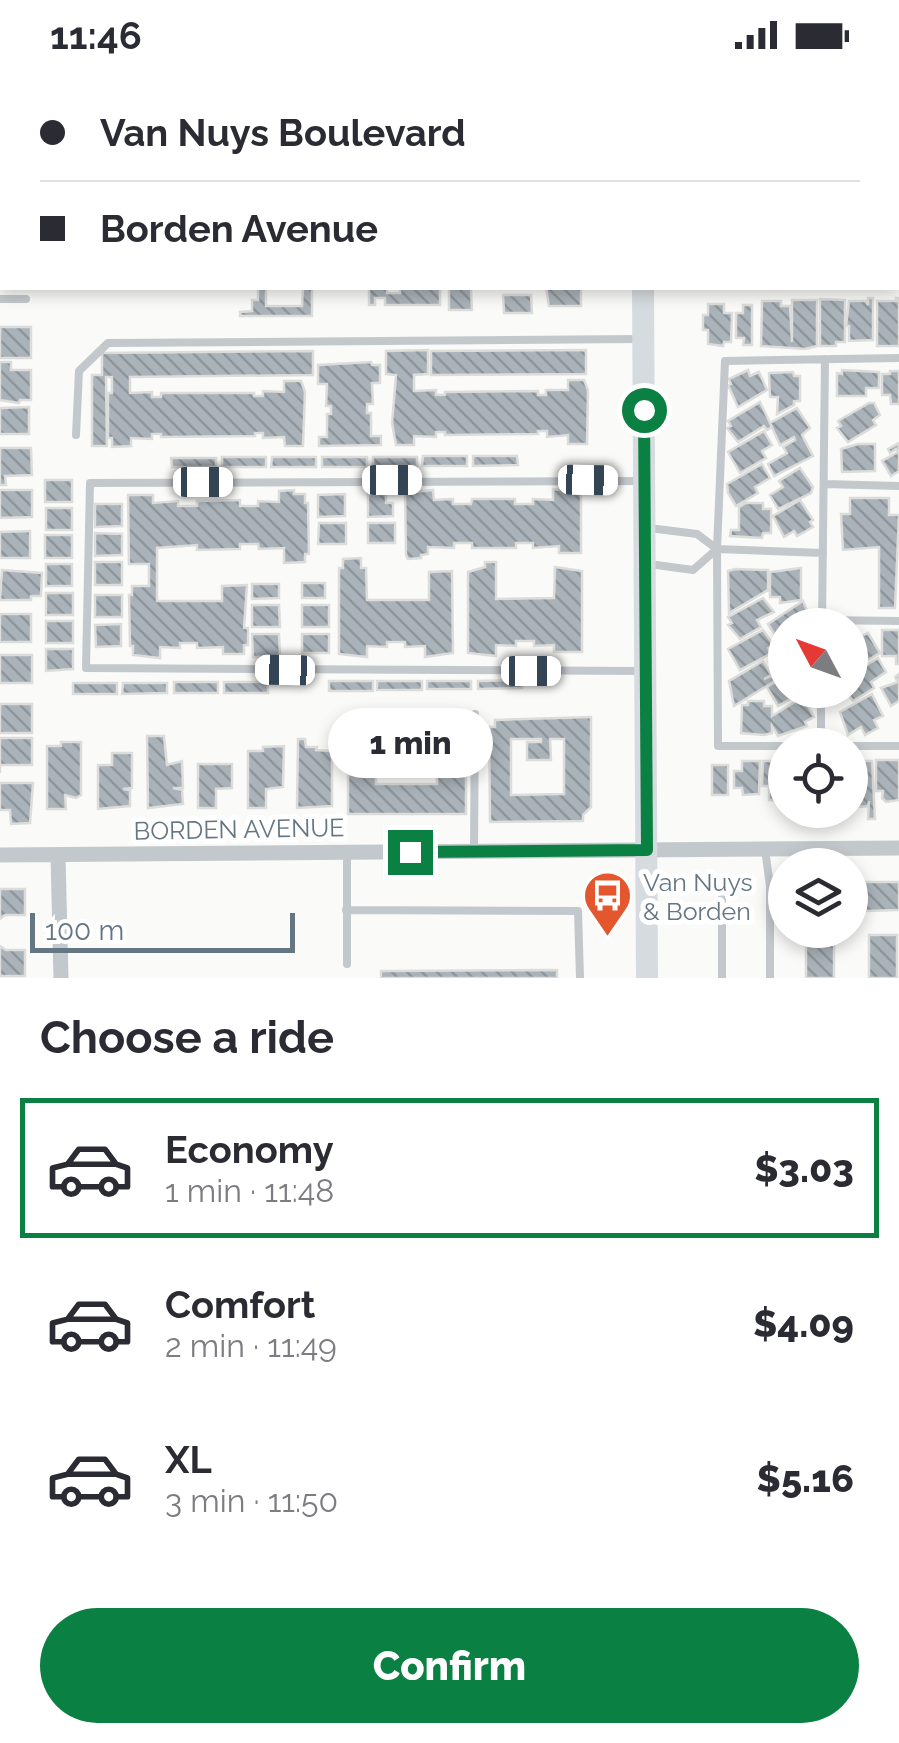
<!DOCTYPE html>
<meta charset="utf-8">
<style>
body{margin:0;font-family:Raleway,sans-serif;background:#f7f7f7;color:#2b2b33;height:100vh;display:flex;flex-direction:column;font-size:38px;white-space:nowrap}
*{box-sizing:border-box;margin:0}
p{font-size:32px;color:#7c7c81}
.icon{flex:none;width:55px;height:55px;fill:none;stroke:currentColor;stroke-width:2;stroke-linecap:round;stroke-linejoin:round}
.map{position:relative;height:908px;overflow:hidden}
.details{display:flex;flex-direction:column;background:#fff;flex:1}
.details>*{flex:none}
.hud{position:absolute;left:0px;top:0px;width:900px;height:220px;box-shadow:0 5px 15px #0003;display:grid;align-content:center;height:220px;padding:0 40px;background:#fff}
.needle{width:65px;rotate:311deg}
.buttons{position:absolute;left:768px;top:538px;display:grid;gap:20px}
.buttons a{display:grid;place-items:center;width:100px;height:100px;border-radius:50%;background:#fff;box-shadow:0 5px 15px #0003;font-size:50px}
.scale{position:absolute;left:30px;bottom:25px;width:265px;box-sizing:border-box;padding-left:10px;border:5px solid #657683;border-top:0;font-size:28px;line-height:35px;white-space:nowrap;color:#657683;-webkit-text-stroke:8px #fff;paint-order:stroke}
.end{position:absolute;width:45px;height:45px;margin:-22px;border:12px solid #0b8043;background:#fff;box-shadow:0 0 0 5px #fff}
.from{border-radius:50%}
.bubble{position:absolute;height:70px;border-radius:35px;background:#fff;box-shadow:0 5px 15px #0003;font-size:32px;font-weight:800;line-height:70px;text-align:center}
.car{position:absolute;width:30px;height:60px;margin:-30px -15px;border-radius:12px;box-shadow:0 0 8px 2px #0007;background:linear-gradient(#fff 24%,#345 0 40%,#fff 0 76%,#345 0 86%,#fff 0)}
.hud b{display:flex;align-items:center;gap:35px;height:95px;font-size:38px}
.hud b+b{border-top:2px solid #e1e1e2}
.hud i{width:25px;height:25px;background:#2b2b33}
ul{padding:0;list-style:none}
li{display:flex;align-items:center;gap:30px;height:140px;margin:0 20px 15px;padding:0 20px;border:5px solid transparent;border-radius:0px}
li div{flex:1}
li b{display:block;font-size:38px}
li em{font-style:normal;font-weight:800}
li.current{border-color:#0b8043}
li>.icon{width:90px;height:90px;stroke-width:1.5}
h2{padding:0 40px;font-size:45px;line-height:120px}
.button{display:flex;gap:20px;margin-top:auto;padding:20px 40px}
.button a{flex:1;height:115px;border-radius:60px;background:#0b8043;color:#fff;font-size:40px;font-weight:800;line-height:115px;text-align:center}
.status{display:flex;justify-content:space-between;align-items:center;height:70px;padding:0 50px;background:#fff;direction:ltr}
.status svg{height:28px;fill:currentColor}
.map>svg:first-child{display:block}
.building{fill:url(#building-back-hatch);stroke:#dcdcda;stroke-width:2.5;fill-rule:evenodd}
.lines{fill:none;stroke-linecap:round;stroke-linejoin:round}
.service{stroke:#c3c8cc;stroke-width:8}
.minor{stroke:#c3c8cc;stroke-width:15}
.primary{stroke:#d6dbdf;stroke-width:22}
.route{stroke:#0b8043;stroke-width:12}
.labels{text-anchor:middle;stroke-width:10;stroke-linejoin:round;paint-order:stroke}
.street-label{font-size:25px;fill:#657683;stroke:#fff}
.poi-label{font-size:25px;fill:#657683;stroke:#fff;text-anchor:start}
</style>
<div class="status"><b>11:46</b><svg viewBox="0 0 49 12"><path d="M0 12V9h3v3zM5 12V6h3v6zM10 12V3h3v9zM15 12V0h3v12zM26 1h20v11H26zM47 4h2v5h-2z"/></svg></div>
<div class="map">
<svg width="899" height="908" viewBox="0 0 899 908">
<defs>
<pattern id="building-back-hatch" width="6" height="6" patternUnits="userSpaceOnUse" patternTransform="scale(2.5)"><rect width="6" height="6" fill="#aab3b9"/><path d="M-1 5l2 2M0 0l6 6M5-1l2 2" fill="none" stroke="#8e969c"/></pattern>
</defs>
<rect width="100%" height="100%" fill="#fafaf8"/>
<path class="building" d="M258 218H266V236H302L303 218H312V246H240V242L252 241V230H258Z
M369 218H387V223H400V218H440V235H385V228H375V235H369Z
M449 218H471L472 240H449Z
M546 218H581V236H549Z
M503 225H531L532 243H504Z
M868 228H873V270L849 271V256H846L849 231H866L868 235Z
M896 228H899V276H877V231H897Z
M820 229 845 230V272H836V276H820Z
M792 230H817V276L805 279 761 276 762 231H781V236H790L792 272Z
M708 234H724V243H732L731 272H724L723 276 708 274V260H703V245H708Z
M743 235H752V275H743L744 268H736V243H743Z
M0 257H31V288H0Z
M428 280V304L414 305V321L436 320V325H445V322L538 321V325H546V320H568V310H584L588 320 587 374H568V365L547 367V361H538V364L445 365V362H436V367L414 366V375H396L392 353 396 305 386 304V281Z
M586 280V304L431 305V281Z
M313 281V305L130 307V323L152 322V327H161V323H254V326H263V321L284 322V311H301L305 322 303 376H285L284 367 263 368V363H255V366L161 367V364H152V369L131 368V376L112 377V368H108V323H112V307H106L107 376H92V305H102V283Z
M0 292H11V300H31V330H20L19 333 0 330Z
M371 292 372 295H380V313H372L373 334H367V343H371V366H381V375L319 376V367H327V344H331V336H326L327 314H318V295Z
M748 300 750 306 759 302 767 320 738 337 728 315 731 314 729 309Z
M842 300 879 302V318H866V326H837V303L842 304Z
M890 301H899V334H891L890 325H882V304H890Z
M793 302 794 306H800V331H794V335L777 344 778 327H770L769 303Z
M760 332 772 357 767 360 764 356 738 372 727 358 731 356 728 351Z
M869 333H874L880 345 873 350 876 355 848 372 837 358 841 356 838 351Z
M29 337V364H0V338Z
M797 338 810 358 802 365 813 386 774 406 768 394 787 383 783 377 795 370 794 367 780 375 770 353Z
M764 361 772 375 762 381 766 388 740 403 728 382Z
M899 373V401L891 406 882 391 898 382 896 379 890 383 888 379Z
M858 374H875V401L842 402 841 379Z
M0 378H31L32 405 5 406 6 415H0Z
M423 386H467V396H422Z
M473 386H517L518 395 473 396Z
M222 387H266V397H222Z
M272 387H316V397H271Z
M322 387H367V397H322Z
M373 387H417V396H373Z
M171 388H216V397H172Z
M762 394 770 408 755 417 758 423 736 436 728 423 727 414Z
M800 398 813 417 811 423 778 439 770 425 783 417 779 411Z
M45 410H72V432H45Z
M553 419 581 422V483H559V476L533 478V473H516V478H472V473H454V478L428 477V484L421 485V488L408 489 406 485 405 423 433 420 434 430 453 429V434H471L472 429H515V434H533V429L553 430Z
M0 420H32V447L0 448Z
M294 420V424H305V433H308L309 484H305V492L284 493V478L259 479 258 474H240V479L197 480V475L157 478V531H222V516L247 515 244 558H248V575H244V584H223V577L197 578V573H180V578L160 577V588L133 585V576H130L129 525H132V516H149V494H129L128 425H153V433L178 431V436H197V431L240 430V436H258V431L279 432V421Z
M345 424V446L318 447V425Z
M368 424H386V433H393V446L368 447Z
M850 428H889V445H899L895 538H879V477L843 480 841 444H850Z
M800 430 813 450 810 452 813 457 797 466 794 461 784 467 773 446Z
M746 433H763V439H771V463H763L762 468 730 466 731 460H739V437Z
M95 434H122V456L95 457Z
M46 438H72V460H46Z
M319 453H346V474H318Z
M368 453H395V473H368Z
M30 461V488H0V462Z
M95 463 122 464V485L95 486Z
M45 465H72V488H45Z
M361 488V498H366L367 530H429V502L452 501 453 583 425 587V576L405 577V572H387V577L367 576V587L339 584V498H343V489Z
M95 492H122V515H95Z
M485 492H496V529L554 528 555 497 582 501V582H554V575L534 576V571H516V576L496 575V586L468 583V502L485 497Z
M46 494H72V516H46Z
M801 498V530L780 533V527H770V502Z
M735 499 768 500V520L729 543 728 501Z
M2 500 42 503 41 526H31V530H0Z
M302 513H325V528H302Z
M252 514H279V528L252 529Z
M46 523H73V545H46Z
M95 525H122V547H95Z
M763 528 774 542 757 550 761 557 740 569 728 555 732 553 728 547Z
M803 531 812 553 785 555V569L780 572 768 554Z
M252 535H279L280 557H252Z
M302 535H329V557H302Z
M0 544H31V572H0Z
M46 551H73V573H46Z
M121 554V576L96 577 95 555Z
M763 560 777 580 771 583 768 577 770 584 740 600 728 579Z
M882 560H899V594H896V586H882Z
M856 561 860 567 868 563 880 583 852 599 850 564Z
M252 564H279L280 586 253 587Z
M302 564H329V583H302Z
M785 574V602L778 606 769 592 783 584 779 577Z
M46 579H73V599L46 601Z
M0 585H32V613H0Z
M878 588 886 602 871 612 874 618 853 631 845 620H850V605Z
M763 591 771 605 764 609 772 606 775 611 734 636 729 611Z
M899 604V631L891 636 881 618 898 612 895 607Z
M785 606V620H806L778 636 767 617Z
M522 610V618L478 619V611Z
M329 611H373V621H329Z
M377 611H422V620H377Z
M427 611H471V619H427Z
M174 612H218V623H174Z
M224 612H268V623H224Z
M73 613H117V624H73Z
M123 613H167V623L122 624Z
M872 624 883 646 874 650 878 658 865 665 861 657 848 665 840 642Z
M803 627 814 647 805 652 807 656 778 666 772 656V663L764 665 741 663 742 635H748V631H764V636H772V646Z
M0 634H32V663H0Z
M366 643H394V647H451V650H461L462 660H466V744H348V648H366ZM376 684H384V702H432V684H437V714H376Z
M591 647V737L583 745V751L490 752 489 657H495V650ZM511 669H541V672H527V690H551L550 669H564V724L511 725Z
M147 666H164L167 695 182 691 183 718H173L182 720 183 734 148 738Z
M0 668H32V695H0V703Z
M298 669H305L306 677H317L316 680 332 681V736L297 738Z
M61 672H81V725L76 728 65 725 66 739H47V676H61Z
M284 676 283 717 266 719V738H248V681H263V677Z
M112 683H132V718L123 719 130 720V736L98 739V695H112Z
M876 690H899V730L886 732 882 728 883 721H876Z
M742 691H760L759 724 743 725 742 718H734V701H742Z
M763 691H785V731L782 732 769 730V716H762Z
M856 691H872L875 749H868L869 731 868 736 860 737 856 726H850V694H855Z
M198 694H232V718L216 719V738H198Z
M712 695H728V725H712Z
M0 713H33L30 753 11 754 10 740H0Z
M865 812H899V840L865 841Z
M0 819H25V845H5L0 849Z
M806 860H834V908H806Z
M869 865H897V908H869Z
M0 876 6 880H25V906H0Z
M557 900V908H381V901Z"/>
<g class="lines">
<path class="service" d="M681 0 690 2
M898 3H899
M898 122H899
M0 229H26
M76 365 79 301 108 273 639 269
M641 411 90 413 86 598 641 601
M824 414 899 416
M649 458 697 464 717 479 823 483
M649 494 693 500 717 479
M822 550 899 551
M822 555 825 289
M821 675V620
M785 676H718L717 479 725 291 899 288
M850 676H899
M765 779 770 816V908
M474 780 475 644
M346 840 578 841 580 908
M347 894V784
M722 908V828"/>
<path class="minor" d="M0 785 899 778
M58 786 61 908"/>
<path class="primary" d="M641 0V2
M643 218 647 908"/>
</g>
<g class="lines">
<path class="route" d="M410 782 647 780 644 340"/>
</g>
<defs>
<symbol id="bus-pin" viewBox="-11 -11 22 30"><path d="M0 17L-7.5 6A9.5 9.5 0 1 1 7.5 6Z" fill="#e4572e" stroke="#fff"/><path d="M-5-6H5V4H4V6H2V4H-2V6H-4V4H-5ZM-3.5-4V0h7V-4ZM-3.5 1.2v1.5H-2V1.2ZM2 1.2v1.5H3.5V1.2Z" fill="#fff"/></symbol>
</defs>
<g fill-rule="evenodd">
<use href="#bus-pin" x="580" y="798" width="55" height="75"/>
</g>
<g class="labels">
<g class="street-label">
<text transform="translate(239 759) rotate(-1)" y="9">BORDEN AVENUE</text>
</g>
<g class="poi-label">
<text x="643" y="821">Van Nuys<tspan x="643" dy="29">&amp; Borden</tspan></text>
</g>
</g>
</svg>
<div class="buttons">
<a><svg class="needle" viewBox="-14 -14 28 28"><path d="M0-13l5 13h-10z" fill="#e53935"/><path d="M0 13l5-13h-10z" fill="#7c7c81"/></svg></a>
<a><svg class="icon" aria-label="locate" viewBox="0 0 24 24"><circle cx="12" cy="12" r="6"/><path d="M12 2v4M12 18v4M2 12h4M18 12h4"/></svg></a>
<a><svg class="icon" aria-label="layers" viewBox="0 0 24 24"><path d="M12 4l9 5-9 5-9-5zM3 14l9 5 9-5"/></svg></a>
</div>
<div class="scale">100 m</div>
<i class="end from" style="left:644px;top:340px"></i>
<i class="end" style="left:410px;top:782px"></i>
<div class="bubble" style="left:328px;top:638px;width:165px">1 min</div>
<i class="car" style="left:392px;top:410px;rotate:90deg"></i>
<i class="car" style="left:588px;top:410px;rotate:91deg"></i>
<i class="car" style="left:203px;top:412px;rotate:90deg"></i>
<i class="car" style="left:285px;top:600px;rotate:271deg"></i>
<i class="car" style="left:531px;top:601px;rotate:90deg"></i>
<div class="hud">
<b><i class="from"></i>Van Nuys Boulevard</b>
<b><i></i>Borden Avenue</b>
</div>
</div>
<section class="details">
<h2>Choose a ride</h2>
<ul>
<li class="current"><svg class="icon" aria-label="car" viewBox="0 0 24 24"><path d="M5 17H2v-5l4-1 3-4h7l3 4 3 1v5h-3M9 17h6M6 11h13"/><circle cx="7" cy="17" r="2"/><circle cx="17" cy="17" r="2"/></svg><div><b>Economy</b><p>1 min · 11:48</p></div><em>$3.03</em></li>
<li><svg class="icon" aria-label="car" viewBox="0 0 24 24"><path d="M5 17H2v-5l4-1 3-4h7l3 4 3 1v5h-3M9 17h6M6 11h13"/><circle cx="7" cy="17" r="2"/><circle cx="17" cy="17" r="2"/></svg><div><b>Comfort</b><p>2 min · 11:49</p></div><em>$4.09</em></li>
<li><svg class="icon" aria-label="car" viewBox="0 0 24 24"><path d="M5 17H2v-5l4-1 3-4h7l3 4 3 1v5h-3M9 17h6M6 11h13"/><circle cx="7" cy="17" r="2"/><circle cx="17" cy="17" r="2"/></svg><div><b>XL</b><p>3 min · 11:50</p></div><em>$5.16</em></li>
</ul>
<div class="button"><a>Confirm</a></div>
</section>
